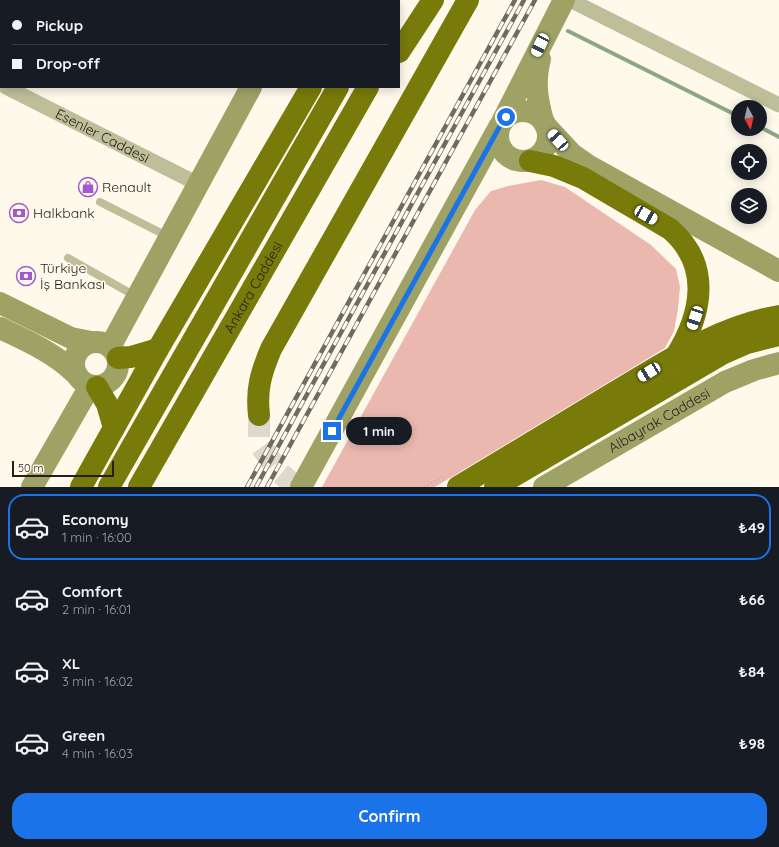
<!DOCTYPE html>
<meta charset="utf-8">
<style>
body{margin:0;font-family:Quicksand,sans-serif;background:#242831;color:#f1f3f6;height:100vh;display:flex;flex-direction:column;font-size:15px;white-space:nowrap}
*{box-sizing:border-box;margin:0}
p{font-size:13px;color:#9ea1a6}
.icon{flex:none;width:22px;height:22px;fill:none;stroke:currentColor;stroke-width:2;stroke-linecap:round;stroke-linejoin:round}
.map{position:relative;height:487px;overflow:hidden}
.drawer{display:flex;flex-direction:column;background:#171b24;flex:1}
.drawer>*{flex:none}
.hud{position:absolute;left:0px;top:0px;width:400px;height:88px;box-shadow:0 2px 10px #0003;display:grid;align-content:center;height:88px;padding:0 12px;background:#171b24}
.needle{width:26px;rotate:172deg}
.tools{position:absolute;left:731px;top:100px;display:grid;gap:8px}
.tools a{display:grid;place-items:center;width:36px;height:36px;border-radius:50%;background:#171b24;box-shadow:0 2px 10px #0003;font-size:20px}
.scale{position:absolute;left:12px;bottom:10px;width:102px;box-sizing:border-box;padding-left:4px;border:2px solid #221f1b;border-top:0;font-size:11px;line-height:14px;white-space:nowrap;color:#221f1b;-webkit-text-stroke:3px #fff9ec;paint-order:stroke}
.end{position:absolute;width:18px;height:18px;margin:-9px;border:5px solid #1a73e8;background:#fff;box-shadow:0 0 0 2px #fff}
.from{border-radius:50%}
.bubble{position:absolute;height:28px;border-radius:14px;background:#171b24;box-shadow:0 2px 10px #0003;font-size:13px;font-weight:700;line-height:28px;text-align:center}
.car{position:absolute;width:12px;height:24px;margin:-12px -6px;border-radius:5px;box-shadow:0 0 3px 1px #0007;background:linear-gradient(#fff 24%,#345 0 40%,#fff 0 76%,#345 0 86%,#fff 0)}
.hud b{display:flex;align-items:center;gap:14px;height:38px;font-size:15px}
.hud b+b{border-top:1px solid #363941}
.hud i{width:10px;height:10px;background:#f1f3f6}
ul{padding:7px 0 0;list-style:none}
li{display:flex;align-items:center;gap:12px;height:66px;margin:0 8px 6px;padding:0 4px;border:2px solid transparent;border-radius:16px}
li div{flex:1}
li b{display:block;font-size:15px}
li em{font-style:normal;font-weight:700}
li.selected{border-color:#1a73e8}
li>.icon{width:36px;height:36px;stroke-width:1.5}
.primary-button{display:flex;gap:8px;margin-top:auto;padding:8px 12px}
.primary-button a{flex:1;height:46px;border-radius:16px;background:#1a73e8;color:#fff;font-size:16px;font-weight:700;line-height:46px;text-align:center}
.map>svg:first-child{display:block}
.green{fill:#eab8af}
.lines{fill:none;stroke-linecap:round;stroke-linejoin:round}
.stream{stroke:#8ca782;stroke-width:4}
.highway-tunnel{stroke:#ded8cd;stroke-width:22;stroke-dasharray:22 11;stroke-linecap:butt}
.path{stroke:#b6b1a7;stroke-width:2.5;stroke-dasharray:1 3;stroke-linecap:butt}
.lane{stroke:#bcbf97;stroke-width:8}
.street{stroke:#bcbf97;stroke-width:15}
.secondary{stroke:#9ea265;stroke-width:22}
.highway{stroke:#787a09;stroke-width:22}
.rail-casing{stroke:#6f6b64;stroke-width:4.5}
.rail{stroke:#fff9ec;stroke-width:3;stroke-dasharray:9;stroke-linecap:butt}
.route{stroke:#1a73e8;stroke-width:5}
.labels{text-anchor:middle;stroke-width:3;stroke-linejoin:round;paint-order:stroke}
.street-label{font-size:14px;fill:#221f1b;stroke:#fff9ec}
.poi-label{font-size:14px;fill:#221f1b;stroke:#fff9ec;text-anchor:start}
</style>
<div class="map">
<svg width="779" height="487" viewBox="0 0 779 487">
<rect width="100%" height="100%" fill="#fff9ec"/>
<path class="green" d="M541 180 565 187 651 245 676 269 680 287 678 309 674 331 665 348 435 487H322L475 210 491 191 508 186Z"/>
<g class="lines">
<path class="stream" d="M568 31 738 116
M760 127 779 137"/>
<path class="highway-tunnel" d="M259 415V444L280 473 297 487"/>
<path class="path" d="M424 487 444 476"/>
<path class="lane" d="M100 202 169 237
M68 258 137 297"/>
<g class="street">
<path d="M570 0 779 105"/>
<path id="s1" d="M6 87 198 184"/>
</g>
<g class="secondary">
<path d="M269 0 271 1"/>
<path d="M297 1V0"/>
<path d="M540 59C534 82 537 98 543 121"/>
<circle cx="523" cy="136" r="25"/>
<path d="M503 120 564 0"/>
<path d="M545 125 572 154 589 166 779 271"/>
<path d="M0 303 71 338 91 342"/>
<path d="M0 328C27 341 53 352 75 373"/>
<circle cx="96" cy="364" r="22"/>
<path d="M110 347 251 87"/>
<path d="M32 487 90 386"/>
<path d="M301 487 499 127"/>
<path id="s2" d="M544 487 725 382 754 370 779 363"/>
</g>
<g class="highway">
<path d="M362 1V0"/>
<path d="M387 1 388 0"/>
<path d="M399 52 433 0"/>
<path d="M530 161 554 166 583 178 670 229C712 265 702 314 676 356"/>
<path d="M118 358 131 357 158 349"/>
<path d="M97 387 107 404 114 428"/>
<path d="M259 415C256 389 261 373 271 349L468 0"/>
<path d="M81 487 158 349 311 87"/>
<path d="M109 487 338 87"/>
<path id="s3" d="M139 487 368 87"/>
<path d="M458 487C510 456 561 425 612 394 664 363 718 326 779 316"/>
<path d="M495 487 722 354 747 343 779 335"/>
</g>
<defs>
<path id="rail" d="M247 487 515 0
M256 487 524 0
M267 487 535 0"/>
</defs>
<use href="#rail" class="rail-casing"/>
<use href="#rail" class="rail"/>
</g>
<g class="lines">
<path class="route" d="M332 431 501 124 506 117"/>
</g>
<defs>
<symbol id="shop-ring" viewBox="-11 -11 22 22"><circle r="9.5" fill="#fff9ec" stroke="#a15ace" stroke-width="1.5"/><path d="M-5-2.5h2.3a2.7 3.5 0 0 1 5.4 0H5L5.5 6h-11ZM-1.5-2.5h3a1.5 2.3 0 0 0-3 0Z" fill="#a15ace"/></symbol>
<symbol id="bank-ring" viewBox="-11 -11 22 22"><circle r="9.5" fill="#fff9ec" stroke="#a15ace" stroke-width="1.5"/><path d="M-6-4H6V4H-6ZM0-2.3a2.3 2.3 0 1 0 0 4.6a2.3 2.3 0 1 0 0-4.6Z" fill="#a15ace"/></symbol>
</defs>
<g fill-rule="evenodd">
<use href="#shop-ring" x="77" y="176" width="22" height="22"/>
<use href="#bank-ring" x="8" y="202" width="22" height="22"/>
<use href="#bank-ring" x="15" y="265" width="22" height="22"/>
</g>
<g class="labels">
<g class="street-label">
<text dy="5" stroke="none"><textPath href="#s1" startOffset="108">Esenler Caddesi</textPath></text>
<text dy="5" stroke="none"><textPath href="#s3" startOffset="230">Ankara Caddesi</textPath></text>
<text dy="5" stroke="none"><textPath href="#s2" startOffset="133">Albayrak Caddesi</textPath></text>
</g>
<g class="poi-label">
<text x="102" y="192">Renault</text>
<text x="33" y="218">Halkbank</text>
<text x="40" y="273">Türkiye<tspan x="40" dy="16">İş Bankası</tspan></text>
</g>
</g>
</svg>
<div class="tools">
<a><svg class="needle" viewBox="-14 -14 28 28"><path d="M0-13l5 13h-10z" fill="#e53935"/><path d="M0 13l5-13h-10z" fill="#9ea1a6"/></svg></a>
<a><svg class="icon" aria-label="locate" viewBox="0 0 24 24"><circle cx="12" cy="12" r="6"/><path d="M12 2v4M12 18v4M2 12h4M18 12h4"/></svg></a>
<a><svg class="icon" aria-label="layers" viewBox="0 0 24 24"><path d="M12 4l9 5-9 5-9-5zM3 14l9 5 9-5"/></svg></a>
</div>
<div class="scale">50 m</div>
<i class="end from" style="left:506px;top:117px"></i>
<i class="end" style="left:332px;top:431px"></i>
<div class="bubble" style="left:346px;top:417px;width:66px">1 min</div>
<i class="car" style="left:540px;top:45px;rotate:206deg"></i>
<i class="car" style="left:558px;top:140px;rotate:318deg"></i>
<i class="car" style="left:646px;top:215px;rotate:120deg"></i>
<i class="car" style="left:695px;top:318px;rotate:199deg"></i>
<i class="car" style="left:649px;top:372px;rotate:239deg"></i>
<div class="hud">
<b><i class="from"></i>Pickup</b>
<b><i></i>Drop-off</b>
</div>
</div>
<section class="drawer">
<ul>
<li class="selected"><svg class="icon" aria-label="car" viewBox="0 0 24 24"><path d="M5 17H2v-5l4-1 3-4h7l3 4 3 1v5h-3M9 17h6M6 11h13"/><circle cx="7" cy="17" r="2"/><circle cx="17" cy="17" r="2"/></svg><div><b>Economy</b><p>1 min · 16:00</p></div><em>₺49</em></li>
<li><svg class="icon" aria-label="car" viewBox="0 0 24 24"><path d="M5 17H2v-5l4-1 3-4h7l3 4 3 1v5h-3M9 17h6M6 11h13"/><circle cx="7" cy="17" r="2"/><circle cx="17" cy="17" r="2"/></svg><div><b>Comfort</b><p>2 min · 16:01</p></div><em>₺66</em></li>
<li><svg class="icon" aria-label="car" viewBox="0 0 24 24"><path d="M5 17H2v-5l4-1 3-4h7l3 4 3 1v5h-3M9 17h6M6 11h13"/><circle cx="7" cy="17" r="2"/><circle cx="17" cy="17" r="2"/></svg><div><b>XL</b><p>3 min · 16:02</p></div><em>₺84</em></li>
<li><svg class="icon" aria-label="car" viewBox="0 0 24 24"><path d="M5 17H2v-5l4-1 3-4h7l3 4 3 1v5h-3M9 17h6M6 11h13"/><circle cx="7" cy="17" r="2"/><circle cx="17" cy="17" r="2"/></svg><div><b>Green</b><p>4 min · 16:03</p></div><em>₺98</em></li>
</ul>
<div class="primary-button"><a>Confirm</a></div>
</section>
